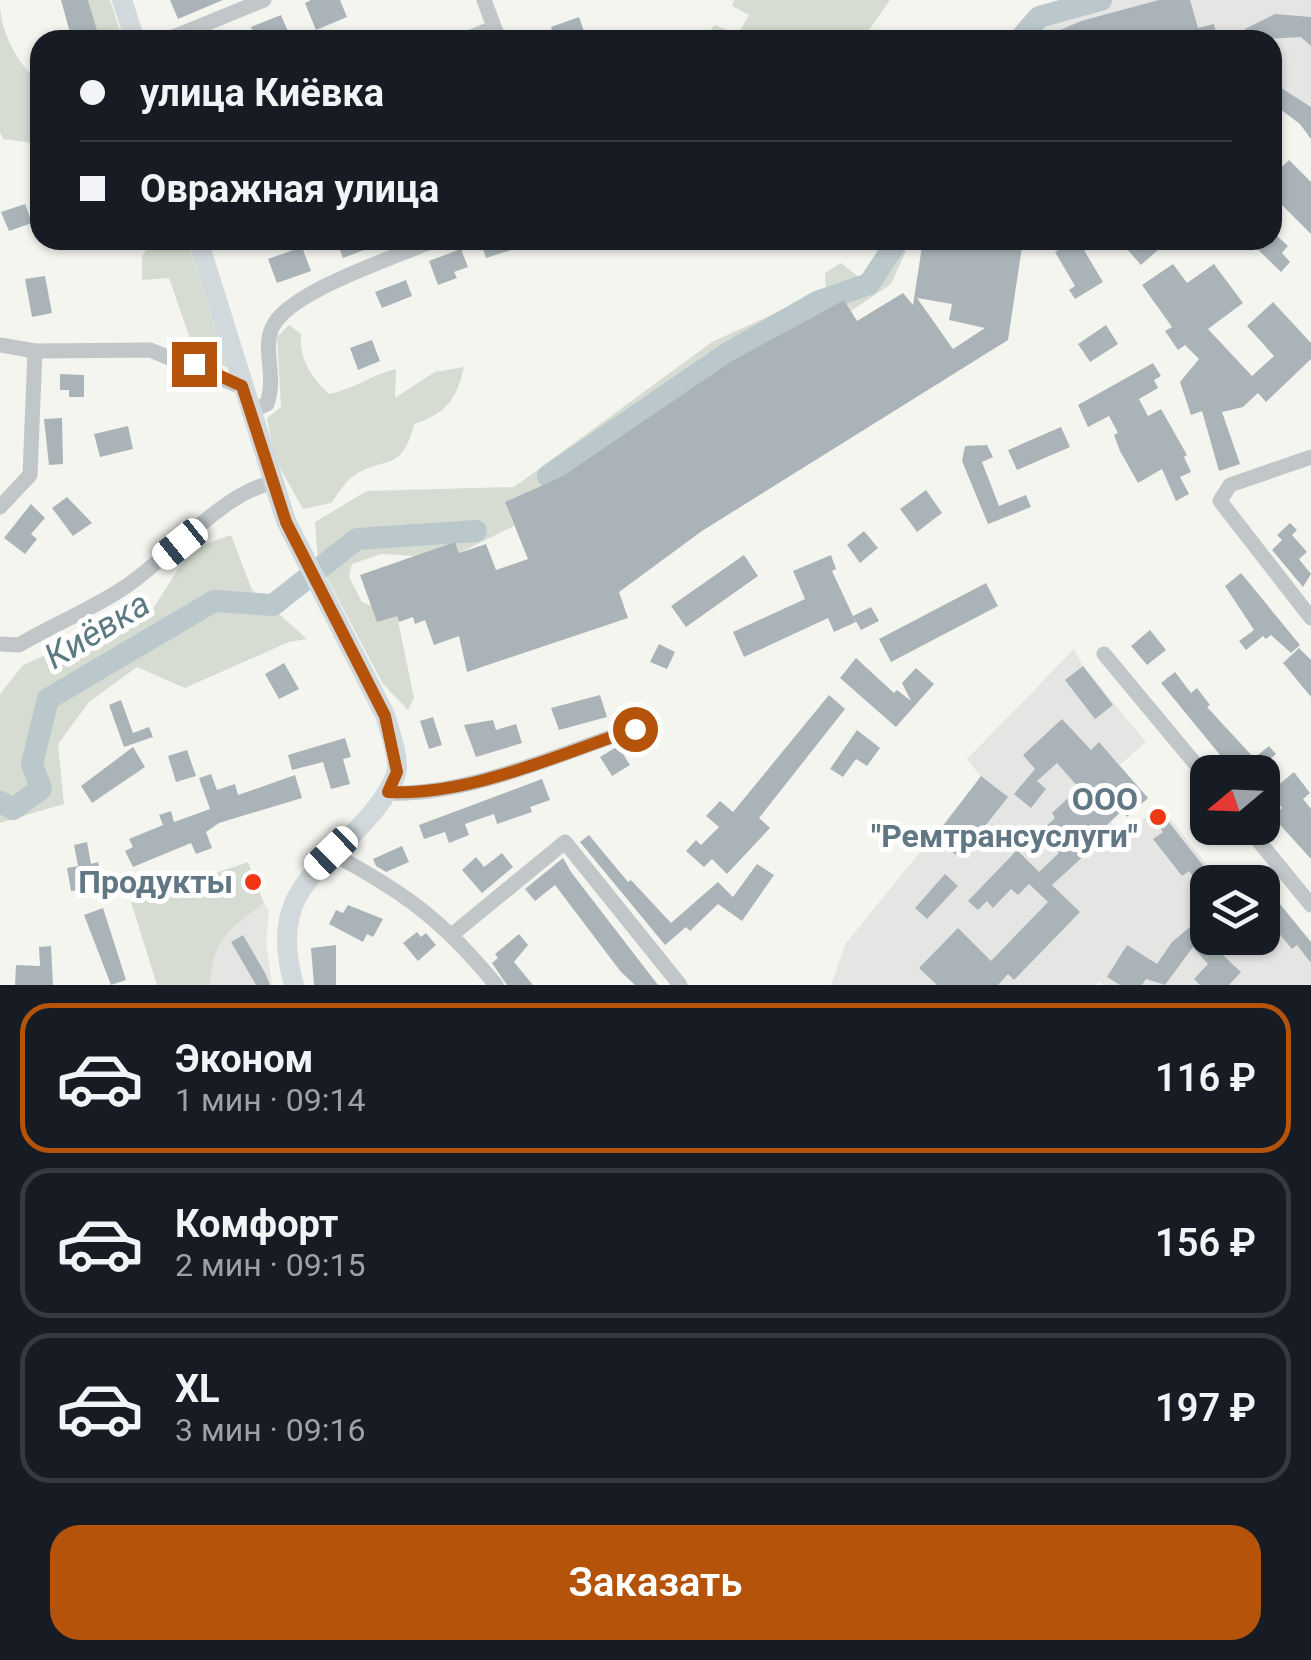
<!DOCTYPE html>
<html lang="ru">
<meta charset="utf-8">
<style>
body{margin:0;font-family:Roboto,sans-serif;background:#20242c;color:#f1f3f6;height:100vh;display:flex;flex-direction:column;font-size:38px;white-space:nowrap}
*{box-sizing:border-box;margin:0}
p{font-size:32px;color:#9ea1a6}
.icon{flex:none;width:55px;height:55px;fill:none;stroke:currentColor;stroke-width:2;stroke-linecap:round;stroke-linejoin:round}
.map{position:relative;height:985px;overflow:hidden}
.sheet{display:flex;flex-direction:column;background:#171b24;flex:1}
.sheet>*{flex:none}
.banner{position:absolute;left:30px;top:30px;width:1252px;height:220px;border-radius:30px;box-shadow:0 2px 8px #0004;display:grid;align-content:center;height:220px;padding:0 50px;background:#171b24}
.needle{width:65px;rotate:251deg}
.controls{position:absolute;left:1190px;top:755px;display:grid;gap:20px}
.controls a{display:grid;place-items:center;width:90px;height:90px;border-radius:20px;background:#171b24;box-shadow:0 2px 8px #0004;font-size:50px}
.end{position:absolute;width:45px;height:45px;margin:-22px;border:12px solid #b45309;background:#fff;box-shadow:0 0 0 5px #fff}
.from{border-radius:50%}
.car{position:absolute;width:30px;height:60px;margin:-30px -15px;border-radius:12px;box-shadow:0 0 8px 2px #0007;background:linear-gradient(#fff 24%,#345 0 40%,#fff 0 76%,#345 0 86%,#fff 0)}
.banner b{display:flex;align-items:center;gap:35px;height:95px;font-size:38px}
.banner b+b{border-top:2px solid #363941}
.banner i{width:25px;height:25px;background:#f1f3f6}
ul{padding:18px 0 0;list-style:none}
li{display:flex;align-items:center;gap:30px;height:150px;margin:0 20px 15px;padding:0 30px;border:5px solid #363941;border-radius:30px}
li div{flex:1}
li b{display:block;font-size:38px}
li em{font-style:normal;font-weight:600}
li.selected{border-color:#b45309}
li>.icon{width:90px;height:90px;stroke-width:1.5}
.cta{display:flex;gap:20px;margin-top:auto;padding:20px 50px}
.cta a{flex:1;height:115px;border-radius:30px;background:#b45309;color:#fff;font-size:40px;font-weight:600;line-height:115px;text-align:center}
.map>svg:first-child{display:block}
.built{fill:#e5e6e4}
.green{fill:#d6dcd1}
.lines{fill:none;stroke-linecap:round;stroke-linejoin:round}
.river{stroke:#bac8cc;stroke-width:22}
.building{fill:#aab4b8;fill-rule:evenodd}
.minor{stroke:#c1c6c9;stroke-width:15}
.secondary{stroke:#d2d9dc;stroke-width:20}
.route{stroke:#b45309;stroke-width:12}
.poi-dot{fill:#f13714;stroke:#fff;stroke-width:4}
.labels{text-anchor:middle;stroke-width:10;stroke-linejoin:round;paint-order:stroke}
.poi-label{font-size:32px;font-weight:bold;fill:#617784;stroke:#fff;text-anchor:end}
.water-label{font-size:35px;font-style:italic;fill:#5c7a82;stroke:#fff}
</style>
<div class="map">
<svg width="1311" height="985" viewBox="0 0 1311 985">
<rect width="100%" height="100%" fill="#f5f5f0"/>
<path class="built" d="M1080 0H1311V139L1300 124 1273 103 1272 40H1016L1034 17Z
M1074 649 1083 666 1146 742 1120 765 1107 752 1074 782 1123 835 1160 806 1221 882H1208V938H1262L1263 887 1311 945V985H1102L1099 981 1096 985H831L846 943 981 777 967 759Z
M264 903 269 911 266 942 272 985H210L212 954 222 935Z"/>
<path class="green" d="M88 0H110L123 40H100Z
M734 0H890L862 40H705L714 25 738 34 749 15 732 6Z
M0 5C1 32 18 66 40 82V144L3 139 0 132Z
M154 240H187L228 368 195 353 169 278 142 280V256Z
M885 246 906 251 891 284 851 311 844 300 732 361 563 476 505 502 514 526 459 553 455 542 416 556 381 554 352 564 349 577 362 602 397 616 414 698 408 710 383 684 318 561 315 522 367 491 514 487 712 342 826 290 825 273 841 263 860 278Z
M289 325 301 334C299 359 311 377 329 394 354 389 371 375 396 369L395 398 435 372 464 367C457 399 446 414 414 424 402 475 383 454 351 478 344 483 337 496 331 503L303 509 275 459 267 418 281 407 277 337Z
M231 535 252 590 307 639 289 642 185 688 137 667 89 702 58 744 64 804 0 823V694L23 665 154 607 191 549Z
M248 862 264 903C228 931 213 937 210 985H157L131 902Z"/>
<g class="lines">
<path class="river" d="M1019 40 1039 17 1101 0
M548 476 728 353 817 302 869 284 898 240
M0 802 13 809 41 789 32 764 48 699 214 601 273 605 357 539 476 531"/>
</g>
<path class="building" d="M61 0H88L100 40H72Z
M170 0H223L178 19Z
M311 0H340L347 17 316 30 305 3Z
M1159 0H1190L1198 28 1214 24 1218 40H1037L1081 21Z
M1275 14 1311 17V46L1301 37 1250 40 1245 29Z
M281 15 289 34 256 40 251 27Z
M579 17 587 40H555L551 27Z
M1272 82 1311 107V139L1300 124 1272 103Z
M1289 160 1311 182V234L1272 195V176Z
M25 204 32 223 9 231 1 212Z
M1272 231 1288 246 1282 253 1290 262 1281 272 1248 240H1272Z
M336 240H388V241L343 258Z
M480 240H536V242L486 258Z
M923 240H1023L1008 340 702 531 619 592 628 618 467 672 459 636 434 645 425 620 415 624 413 617 399 622 397 616 377 622 360 575 455 542 459 553 486 544 496 570 528 559 505 502 563 476 732 361 844 300 857 321 903 293 913 305ZM917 298 952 304 949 320 985 328 953 349Z
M1078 240 1103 282 1075 299 1069 290 1075 286 1055 252Z
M1119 240H1169L1141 265Z
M302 247 311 271 277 283 268 259Z
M461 249 468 267 454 272 457 278 438 285 429 261Z
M1173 264 1187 283 1214 264 1243 303 1208 329 1252 376 1274 356 1247 326 1273 302 1311 343V359L1266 402 1258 393 1243 407 1222 412 1240 464 1219 471 1202 411 1191 415 1180 382 1199 359 1185 345 1178 350 1165 331 1172 327 1142 285Z
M45 276 52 313 32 317 25 279Z
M406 280 412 296 382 308 375 292Z
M1106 325 1118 344 1090 362 1078 344Z
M372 340 380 361 358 370 350 348Z
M1153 363 1161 376 1154 380 1158 388 1139 399 1148 416 1161 409 1187 455 1184 457 1191 472 1180 477 1189 494 1176 501 1162 469 1138 483 1120 451 1114 435 1118 433 1109 416 1088 427 1078 405Z
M60 374 84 375V397H69V390H60Z
M62 418 63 464 49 465 44 419Z
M128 426 133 449 100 457 94 434Z
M1061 427 1070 447 1017 470 1008 450Z
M987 445 993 457 982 462 999 506 1026 495 1031 507 988 524 962 461 965 446Z
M926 490 942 513 917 532 900 509Z
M67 497 92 523 73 536 52 508Z
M31 504 45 518 31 534 37 539 25 554 4 538Z
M1290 523 1297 530 1292 535 1307 552 1299 559 1311 574 1303 587 1272 550 1282 540 1277 535Z
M864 531 878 548 860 563 847 545Z
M744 555 758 576 686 627 671 606Z
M831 555 836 569 832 571 853 616 871 607 879 621 861 630 853 616 856 622 834 632 828 618 744 657 733 632 805 599 793 571Z
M1241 573 1300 645 1291 653 1271 635 1266 639 1263 636 1246 650 1239 641 1254 630 1225 586Z
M986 583 998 606 891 662 879 639Z
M1150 630 1166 650 1147 665 1131 646Z
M659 644 675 652 667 669 650 662Z
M1299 648 1311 660V697L1283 663Z
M856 658 894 693 897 690 911 701 902 683 916 668 934 684 896 727 840 678Z
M284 663 299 689 279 699 265 674Z
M1083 666 1113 705 1095 719 1065 680Z
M1175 672 1191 693 1197 688 1210 705 1207 707 1254 758 1269 746 1276 754 1260 768 1263 772H1234L1161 683Z
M600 695 607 717 559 730 551 708Z
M829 695 845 709 759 818 770 828 727 874 712 859 704 867 686 851 696 840 701 845 719 827 706 816 720 801 733 812Z
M121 700 133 733 149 727 153 737 124 747 109 705Z
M433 717 442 745 429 749 420 721Z
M1062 719 1091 750 1099 742 1148 798 1127 817 1122 811 1082 848 1087 853 1052 885 1080 912 1014 980 1008 974 998 985H937L919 968 958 928 991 961 1048 902 1029 884 1018 895 1011 889 993 908 987 901 978 910 968 901 1017 850 1039 872 1059 853 1040 832 1055 818 1052 813 1079 788 1057 763 1037 781 1046 789 1031 808 1014 794 1035 769 1023 755Z
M493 720 496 730 516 724 522 743 476 757 464 725Z
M857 730 880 748 867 766 856 759 843 777 830 769Z
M345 738 351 757 343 759 350 784 331 789 323 762 292 770 288 755Z
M618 746 630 765 612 776 600 757Z
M133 747 145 767 92 803 81 786Z
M187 750 196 776 176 782 168 756Z
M1294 772 1310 793 1303 799 1311 809V859L1272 816 1282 808 1270 792Z
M211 774 217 790 235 784 238 795 295 775 302 798 219 823 206 832 212 848 196 854 191 843 133 867 125 851 133 847 129 839 163 825 159 815 171 811 174 822 210 809 199 778Z
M981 776 1008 797 960 858 934 838Z
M542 779 550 800 530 807 532 812 497 824 494 814 465 824 469 835 449 843 445 832 424 839 419 825Z
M1160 811 1213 878 1201 888 1189 871 1182 876 1153 839 1163 832 1152 818Z
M589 835 628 882 631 880 671 923 718 882 733 897 757 864 774 875 742 921 718 904 690 931 686 927 665 945 580 842Z
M87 842 91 864 98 862 103 885 71 891 67 868 78 866 74 845Z
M402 846 409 862 386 872 376 866 373 859Z
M502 853 513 867 482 893 462 870 476 857 484 867Z
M563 858 571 872 658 985H635L621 972 555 885 535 901 525 889Z
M945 874 958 886 927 919 915 908Z
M1275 898 1311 942V963L1297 945 1292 949 1262 913Z
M348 905 383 919 373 937 367 934 363 942 329 924 336 910 343 913Z
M103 908 126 980 111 985 84 915Z
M1208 912V941L1241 972 1229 985H1200L1194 979 1208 964 1193 947 1165 985 1146 979 1142 985H1120L1107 977 1127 945 1157 964 1172 942Z
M417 932 421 937 426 933 436 945 418 961 403 943Z
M519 934 528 945 514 962 533 985H507L492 963 498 958 495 954Z
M243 935 265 973 270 985H256L231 942Z
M336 945V985H314L311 948Z
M51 946 53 985H15L16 965 40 966 39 947Z"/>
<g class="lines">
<path class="minor" d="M484 0 499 40
M166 40 264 0
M464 40 493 28
M0 345 35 351 150 350 242 387
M249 412 267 404C277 375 262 350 272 328 288 291 397 257 435 240
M1311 457 1230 485 1220 501 1311 618
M0 507 30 475 35 351
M0 644 19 645C54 624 95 608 128 585 168 558 226 490 273 483
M1104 654 1208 779
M388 793C471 796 566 751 645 725
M1248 828 1311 905
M331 853C404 892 444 921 496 985
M454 933 565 842 680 985"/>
<path class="secondary" d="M122 0 135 40
M198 240 286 521 385 715C390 732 397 750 397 768 396 780 387 793 380 803 331 869 265 883 294 985"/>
</g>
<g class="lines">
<path class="route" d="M194 364 242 386 286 522 385 716 397 772 388 792C470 796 557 755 635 729"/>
</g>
<g class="poi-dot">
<circle cx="1158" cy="817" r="10"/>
<circle cx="253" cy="882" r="10"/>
</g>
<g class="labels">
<g class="poi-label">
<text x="1138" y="810">ООО<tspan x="1138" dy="37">"Ремтрансуслуги"</tspan></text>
<text x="233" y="893">Продукты</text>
</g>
<g class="water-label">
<text transform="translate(97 630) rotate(-31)" y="12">Киёвка</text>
</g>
</g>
</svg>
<div class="controls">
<a><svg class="needle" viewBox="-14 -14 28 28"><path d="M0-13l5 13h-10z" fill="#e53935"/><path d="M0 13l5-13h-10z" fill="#9ea1a6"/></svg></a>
<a><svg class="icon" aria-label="layers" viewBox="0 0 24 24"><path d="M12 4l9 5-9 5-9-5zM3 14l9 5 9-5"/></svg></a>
</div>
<i class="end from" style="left:635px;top:729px"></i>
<i class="end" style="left:194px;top:364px"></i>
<i class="car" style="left:180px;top:544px;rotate:231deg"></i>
<i class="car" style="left:331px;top:853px;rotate:226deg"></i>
<div class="banner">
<b><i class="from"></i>улица Киёвка</b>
<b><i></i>Овражная улица</b>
</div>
</div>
<section class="sheet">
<ul>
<li class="selected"><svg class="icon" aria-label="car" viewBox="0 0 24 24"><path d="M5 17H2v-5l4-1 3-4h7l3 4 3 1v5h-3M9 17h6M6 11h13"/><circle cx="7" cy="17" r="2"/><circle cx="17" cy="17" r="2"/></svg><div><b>Эконом</b><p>1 мин · 09:14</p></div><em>116 ₽</em></li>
<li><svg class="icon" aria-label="car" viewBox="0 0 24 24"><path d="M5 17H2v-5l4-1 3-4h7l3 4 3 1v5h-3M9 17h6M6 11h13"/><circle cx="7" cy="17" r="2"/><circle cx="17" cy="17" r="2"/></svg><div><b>Комфорт</b><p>2 мин · 09:15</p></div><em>156 ₽</em></li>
<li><svg class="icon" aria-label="car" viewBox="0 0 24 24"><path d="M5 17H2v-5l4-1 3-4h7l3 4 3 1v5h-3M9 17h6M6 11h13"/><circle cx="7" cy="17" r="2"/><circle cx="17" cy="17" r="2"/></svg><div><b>XL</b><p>3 мин · 09:16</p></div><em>197 ₽</em></li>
</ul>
<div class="cta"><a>Заказать</a></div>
</section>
